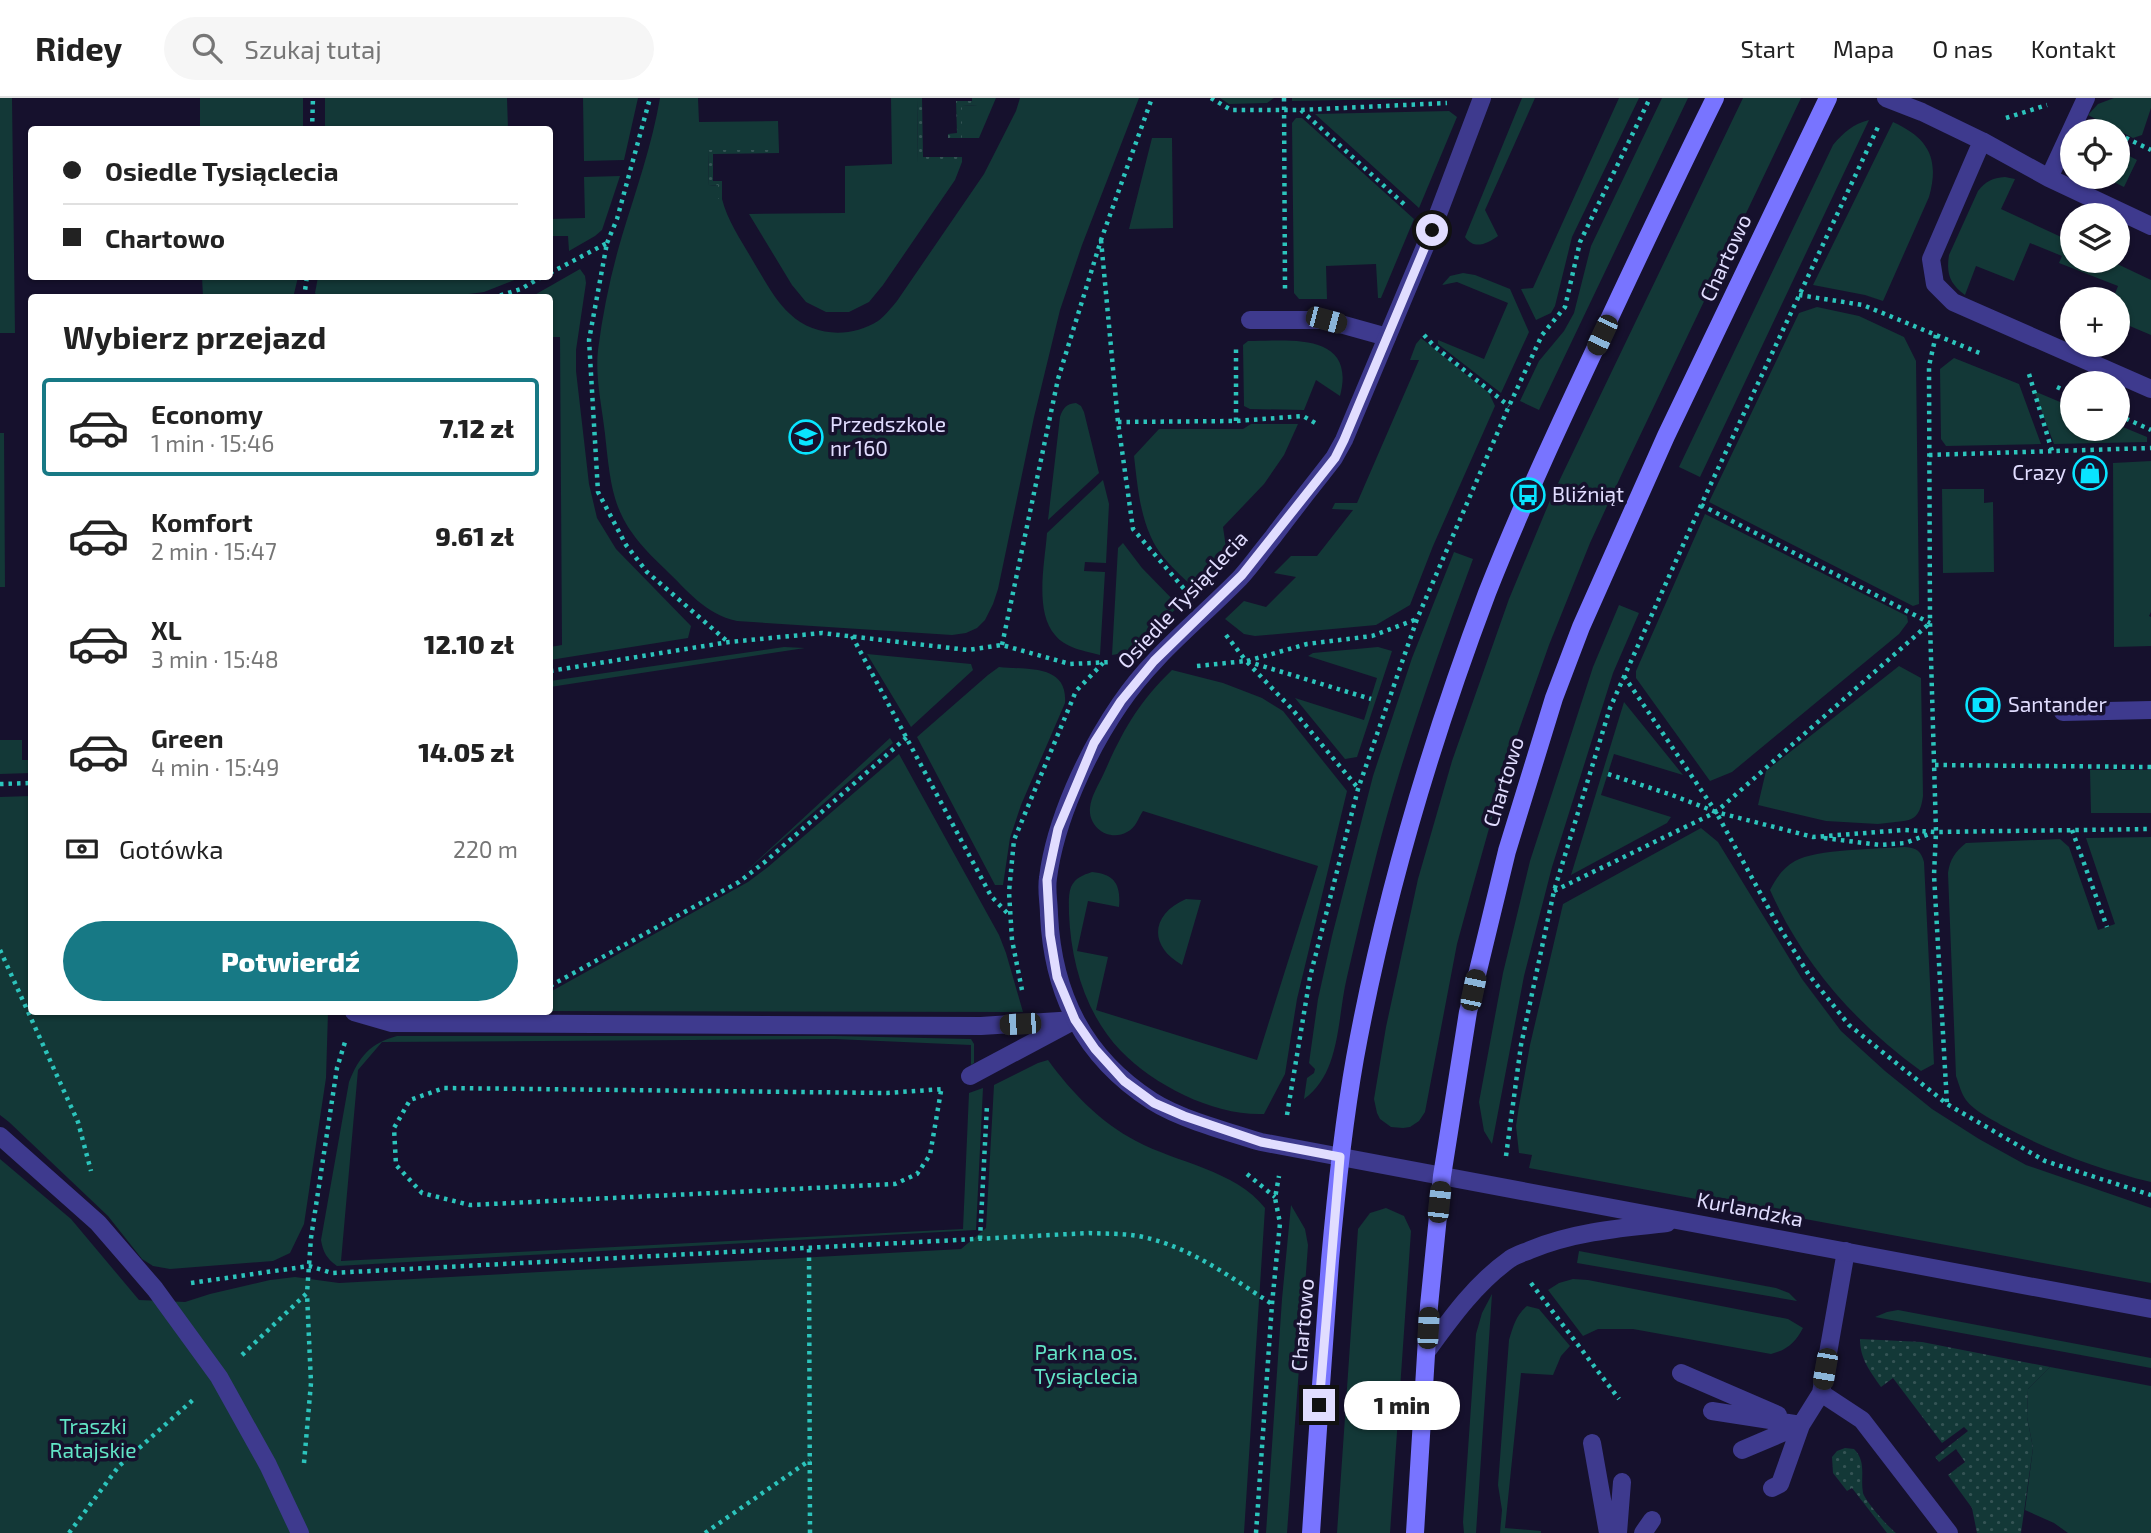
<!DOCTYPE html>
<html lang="pl">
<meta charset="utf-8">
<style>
body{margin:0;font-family:"Exo 2",sans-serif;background:#f6f6f6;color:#222;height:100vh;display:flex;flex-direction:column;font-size:26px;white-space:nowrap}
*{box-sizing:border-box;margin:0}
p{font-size:23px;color:#767676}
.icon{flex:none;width:38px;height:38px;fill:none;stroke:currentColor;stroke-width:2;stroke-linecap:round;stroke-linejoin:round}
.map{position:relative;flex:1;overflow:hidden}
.drawer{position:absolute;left:28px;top:196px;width:525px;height:721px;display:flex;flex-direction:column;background:#fff;border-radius:7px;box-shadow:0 2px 5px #0004}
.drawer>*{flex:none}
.banner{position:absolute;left:28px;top:28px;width:525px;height:154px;border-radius:7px;box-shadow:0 2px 5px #0004;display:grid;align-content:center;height:154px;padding:0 35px;background:#fff}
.buttons{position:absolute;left:2060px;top:21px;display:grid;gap:14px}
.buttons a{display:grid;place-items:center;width:70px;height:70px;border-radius:50%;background:#fff;box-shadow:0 2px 5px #0004;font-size:35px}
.end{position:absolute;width:32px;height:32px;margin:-16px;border:9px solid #e1ddff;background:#111;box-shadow:0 0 0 4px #111}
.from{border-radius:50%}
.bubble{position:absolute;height:49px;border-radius:24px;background:#fff;box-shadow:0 2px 5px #0004;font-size:23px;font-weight:800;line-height:49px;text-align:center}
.car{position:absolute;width:21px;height:42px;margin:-21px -10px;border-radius:9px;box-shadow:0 0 5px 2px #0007;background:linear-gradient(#222 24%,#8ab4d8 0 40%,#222 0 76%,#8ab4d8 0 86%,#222 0)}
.banner b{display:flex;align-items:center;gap:24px;height:66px;font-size:26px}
.banner b+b{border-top:2px solid #e0e0e0}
.banner i{width:18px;height:18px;background:#222}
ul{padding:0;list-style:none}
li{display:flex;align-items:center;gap:21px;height:98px;margin:0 14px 10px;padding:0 21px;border:4px solid transparent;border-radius:7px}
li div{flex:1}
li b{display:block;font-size:26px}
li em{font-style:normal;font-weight:800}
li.selected{border-color:#177985}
li>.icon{width:63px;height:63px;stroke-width:1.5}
h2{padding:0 35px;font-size:32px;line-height:84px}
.pay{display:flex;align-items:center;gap:18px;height:77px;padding:0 35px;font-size:26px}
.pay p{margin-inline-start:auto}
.action{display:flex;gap:14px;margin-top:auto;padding:14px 35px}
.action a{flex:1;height:80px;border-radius:42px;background:#177985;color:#fff;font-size:28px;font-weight:800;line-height:80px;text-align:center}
header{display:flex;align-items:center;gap:42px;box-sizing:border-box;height:98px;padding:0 35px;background:#fff;border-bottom:2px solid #e0e0e0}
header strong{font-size:33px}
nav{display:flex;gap:38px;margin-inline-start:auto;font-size:24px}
.search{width:490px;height:63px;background:#f6f6f6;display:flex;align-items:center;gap:18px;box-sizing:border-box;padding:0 24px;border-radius:38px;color:#767676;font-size:26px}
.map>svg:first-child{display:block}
.green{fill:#133837}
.garden{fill:url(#garden-dots)}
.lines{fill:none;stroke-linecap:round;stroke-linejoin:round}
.path{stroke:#2cc4bc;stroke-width:4.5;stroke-dasharray:3.5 5;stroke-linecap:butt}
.lane{stroke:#3e3a8e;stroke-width:18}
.street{stroke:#3e3a8e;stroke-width:18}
.secondary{stroke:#7874ff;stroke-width:18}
.route{stroke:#e1ddff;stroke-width:9}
.labels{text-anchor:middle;stroke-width:7;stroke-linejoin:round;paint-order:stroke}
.street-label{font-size:21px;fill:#e1ddff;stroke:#16112d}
.poi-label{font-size:21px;fill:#e1ddff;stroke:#16112d;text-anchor:start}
.park-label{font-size:21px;fill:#62e5c6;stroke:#16112d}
</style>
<header>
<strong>Ridey</strong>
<div class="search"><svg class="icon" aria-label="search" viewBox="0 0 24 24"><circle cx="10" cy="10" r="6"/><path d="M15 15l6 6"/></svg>Szukaj tutaj</div>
<nav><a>Start</a><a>Mapa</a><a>O nas</a><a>Kontakt</a></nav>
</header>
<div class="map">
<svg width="2151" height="1435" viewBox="0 0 2151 1435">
<defs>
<pattern id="garden-dots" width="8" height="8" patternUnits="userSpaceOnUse" patternTransform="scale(1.75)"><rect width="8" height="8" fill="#133837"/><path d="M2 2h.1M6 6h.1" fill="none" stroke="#355455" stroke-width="1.8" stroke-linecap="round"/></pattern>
</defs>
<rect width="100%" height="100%" fill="#16112d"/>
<path class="green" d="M0 0H12L15 235H0Z
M200 0H303V31H200Z
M325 0H507L508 31H325Z
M583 0H638L624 62 584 63Z
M660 0H698L699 24 778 23 779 52 708 53 709 88 718 87V100L722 101C728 124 741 142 753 163 764 181 774 201 790 216 814 239 851 240 878 223 885 218 891 210 897 203L984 76 1016 13 1020 0H1139L1082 147 1060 212 1034 319 998 491 993 506 985 522 977 530 966 535 952 537 737 523C705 516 688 493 665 471 615 424 612 403 605 336 602 309 595 279 598 252 603 213 611 175 622 138 636 92 652 47 660 0Z
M891 0H917L918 64H962L955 82 883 187 869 204 849 214H826L806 204 792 187 749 116 845 115V68L892 66Z
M977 0H996L979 40H962L961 8 977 7Z
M1220 0H1274L1267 5 1229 6Z
M1292 0H1454L1292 3Z
M1522 0H1535L1485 112 1498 138C1487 146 1474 152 1465 139Z
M1619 0H1639L1572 139 1555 208 1551 215 1536 222 1521 191 1533 190Z
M1662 0H1688L1539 312 1520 303 1539 263 1564 233 1574 215 1591 148Z
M1743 0H1801L1625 369 1590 445 1549 547 1508 663 1472 791 1457 846 1425 1014 1419 1023 1410 1029 1403 1030 1391 1029 1380 1021 1377 1015 1374 1001 1386 929 1418 781 1452 663 1509 501 1551 400Z
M2114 0H2151V10L2142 37 2133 40 2088 17 2098 6Z
M1449 13 1457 19 1419 110 1315 16Z
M1296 20H1302L1414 121 1381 200H1378L1376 166 1326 168 1327 201H1299L1294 195 1292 25Z
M1869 22 1700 379 1679 369 1833 47C1844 34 1853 26 1869 22Z
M1893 24C1928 40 1940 60 1929 99L1883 203 1865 197 1813 187Z
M1152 40H1172L1173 130 1129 131Z
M2118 52 2137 62 2124 89 2103 79H2118Z
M620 78 602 132 595 138 569 153 568 138H550V121L585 120 584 79Z
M2005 79 2015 81 2001 111 2072 144V163H2111L2151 182V237L2118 223V201H2113L2118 188 2059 165 2062 158 2030 145 2014 183 1976 168 1965 197C1950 186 1946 176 1949 157L1978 93C1986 83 1992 80 2005 79Z
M580 171 585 178 586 185 576 252V273L589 386 597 420 616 451 691 528 688 540 550 562V549L562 547 560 239H550V200L531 199Z
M1463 175 1475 177 1510 191 1529 234 1501 295 1438 246V242L1484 261 1508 205 1457 184 1442 187 1450 178Z
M202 179V178L298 179 293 200 203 199Z
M318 179 517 178V181L484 194 461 197 318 199 315 195Z
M1817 209 1859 218 1904 239 1916 263 1919 506 1913 508 1709 404 1799 215Z
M1421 240 1489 295 1495 308 1433 448 1410 507 1376 527 1255 538 1244 536 1225 521 1244 503 1266 509 1296 479 1274 475 1291 458H1317L1353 412 1332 411 1335 405H1357L1419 262H1410L1416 246Z
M1248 243C1288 243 1357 233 1340 298L1316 282 1304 312 1250 311 1244 308 1243 247Z
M1954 260 2019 286 2041 346 1946 348 1941 341 1940 271Z
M2034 293 2072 309V331H2118V327L2147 339V344L2054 346Z
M1076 305 1081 308 1084 314 1099 375 1048 422 1060 319C1063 310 1066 306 1076 305Z
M1251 326H1298L1284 357 1264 386 1223 429 1228 463 1196 492C1186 482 1174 472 1165 461 1141 434 1138 392 1134 358L1159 331H1243Z
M0 335H4L5 489H0Z
M2151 363V514L2149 518 2151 519V548L2114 549 2113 365Z
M1103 382 1109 406 1106 465 1085 464 1084 473 1105 474 1100 557C1085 553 1065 550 1055 537 1034 513 1045 464 1047 435Z
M1942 391H1984V405L1993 404 1994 474 1943 475Z
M1705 416 1907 518 1908 524 1899 536 1732 674 1710 683 1636 580V573Z
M1123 445 1142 470 1179 508 1130 554 1112 557 1118 450Z
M1454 454 1473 461C1447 531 1422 601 1400 673 1379 741 1363 810 1347 879 1337 920 1341 975 1304 1001L1307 980 1314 975 1315 971 1309 965 1318 901 1332 838 1373 678 1412 560Z
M1619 507 1639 515 1613 575 1552 769 1524 878 1492 1046 1484 1033 1479 1004 1503 875 1530 763 1593 569Z
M784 549 805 550 550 589V583Z
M1378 549 1392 553 1357 659 1345 661 1295 600 1364 622 1377 580 1308 558 1313 555Z
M867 556 971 566 973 572 911 629Z
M1899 568 1921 580 1923 698C1921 712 1918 721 1904 723L1878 726 1826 723 1758 707 1766 673Z
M999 569C1027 572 1068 566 1065 605L1021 707 1010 740 1003 787H995L917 639 988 577Z
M1172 572 1223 585 1262 600 1283 613 1347 693 1297 901 1285 976 1264 1016C1215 1018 1155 988 1121 953 1086 917 1071 865 1069 816 1069 807 1068 797 1071 789 1075 780 1083 777 1092 774 1115 776 1121 787 1119 809L1088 803 1077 853 1108 859 1096 912 1257 962 1318 768 1143 713C1138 720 1136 730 1127 734 1110 744 1088 730 1090 710 1091 698 1099 686 1104 675 1123 632 1138 605 1172 572Z
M1624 604 1683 677 1614 656 1601 697 1671 719 1667 725 1571 777Z
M890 640 893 645 744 775Z
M0 642H22V662H31V675L0 676Z
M899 656 999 837 1006 855 1023 914 550 913V894L748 784 768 769Z
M2090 672H2151V715H2091Z
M31 698 32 914H328L326 980 304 1126 290 1155 273 1163 170 1171 153 1168 142 1161 108 1118 9 1024 0 1017V699Z
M1701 730 1718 744 1802 881 1841 933 1885 973 1932 1011 1979 1041 2026 1067 2151 1110V1185L1529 1070 1532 1057 1519 1055 1516 1028 1519 1008 1530 947 1563 806Z
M2151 739V1084C2098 1071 2049 1053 2001 1027 1990 1020 1974 1013 1966 1002 1961 995 1959 986 1956 978L1948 775C1950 761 1955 754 1966 745L2060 741 2069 749 2098 832 2115 826 2086 740Z
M1905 749C1917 750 1921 753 1924 764L1934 966 1921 973C1856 926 1803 866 1770 792 1776 780 1783 770 1795 763 1816 751 1878 751 1905 749Z
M1186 801 1201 802 1182 867C1148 848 1151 816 1186 801Z
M397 938H835L971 941 974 946V965L971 967V947L835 941 382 944 358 972 341 1163 963 1131 969 995 983 990 976 1132 337 1168C327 1161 323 1154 321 1142L349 984C359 959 370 945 397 938Z
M1048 962C1072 995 1100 1024 1136 1043 1177 1065 1235 1072 1265 1110L1244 1435H0V1061L71 1121 139 1202 185 1204 210 1196 270 1182 295 1179 339 1185 961 1151 986 1130 994 987 1038 965Z
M1291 1107 1305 1131 1308 1147 1287 1435H1266L1282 1201Z
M1386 1110 1404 1118 1411 1133 1390 1435H1337L1358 1131 1370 1115Z
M1579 1153 1776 1190 1789 1195 1797 1203 1577 1165Z
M1573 1181 1588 1182 1788 1221 1803 1230C1795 1245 1787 1252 1771 1256L1633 1231H1598L1583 1238 1548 1192 1559 1185Z
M1492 1196 1476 1435H1464L1463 1424 1476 1236 1482 1215Z
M1527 1208 1539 1211 1570 1248 1561 1258 1553 1277 1521 1275 1505 1430 1541 1433V1435H1500L1502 1412 1498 1387 1509 1242C1513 1229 1516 1217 1527 1208Z
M1898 1212 2151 1260V1270L1875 1219 1887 1214Z
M2050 1269 2151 1288V1435H2068L2054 1425 2025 1412 2033 1350 2027 1319 2028 1291Z"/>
<path class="garden" d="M917 0H922L923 59H962V64L918 65Z
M972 0H977V7L962 8V40H948V36L957 35 956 3H972Z
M708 52H779V55L713 56V83H722V101H718V87L709 88Z
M1860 1241 1922 1244 2050 1269 2028 1291 2027 1319 2033 1350 2021 1435H1977L1972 1410 1948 1377 1965 1364 1956 1351 1939 1364 1935 1359 1968 1333 1964 1329 1942 1345 1893 1280 1881 1289C1870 1273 1860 1261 1860 1241Z
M1845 1350 1854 1351C1867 1364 1860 1379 1863 1395 1866 1404 1888 1429 1896 1435H1887L1852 1390 1847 1393 1833 1375 1832 1359 1837 1353Z"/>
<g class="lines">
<path class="path" d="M1211 0 1231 12H1300L1447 5
M1284 0 1285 192
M1301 12 1406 108
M2006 20 2047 7
M312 32 313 0
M2118 36 2151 52
M1101 142 1118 324 1133 431 1185 492
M607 145 617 121 650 0
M550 175 607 145 589 242 598 394 626 447 647 474 728 544
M1799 197 1863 207 1982 256
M304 200 307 178
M492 200 521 191 543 178
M1424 237 1434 248 1509 308
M1936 237 1929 268 1930 525 1936 734 1934 777 1947 1006
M2029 276 2052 353
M2057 289 2072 296
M2118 317 2151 332
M1236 323V251
M1118 324 1236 323 1303 318 1317 326
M1929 357 2151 350
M1701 407 1930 525
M1226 537 1246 563 1371 601
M852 538 991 798 1010 818
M1002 547 1058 281 1101 142 1152 0
M1247 563 1307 546 1372 538 1417 521
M1197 568 1246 563 1292 611 1358 690
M550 573 729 544 822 535 968 552 1002 547 1070 566 1111 564
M1624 578 1716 714 1813 739 1904 732 1936 734 2151 731
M1935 667 2151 669
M1608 676 1672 697 1716 714 1775 822 1809 877 1849 927 1947 1006 2045 1063 2151 1097
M0 686 32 685
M2072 732 2107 829
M1824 740 1880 747 1905 745 1932 735
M1554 793 1716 714 1930 525
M0 852 78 1024 91 1073
M550 888 739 784 766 763 907 639
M1022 892 1012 842 1009 794 1014 742 1076 593 1103 565
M941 993 930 1057 917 1076 895 1086 470 1107 422 1095 396 1067 394 1030 410 1002 444 990 887 995 944 991
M1287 1017 1310 879 1358 691 1417 521 1509 308 1542 237 1565 209 1580 144 1650 0
M1506 1058 1521 947 1554 793 1610 610 1701 407 1878 29
M1247 1076 1275 1099
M980 1141 987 1007
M809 1151 810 1435
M191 1185 309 1168 332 1175 1089 1135C1105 1136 1122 1135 1138 1138 1188 1147 1230 1179 1272 1206
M1531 1185 1619 1301
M242 1257 307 1195 311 1140 337 970 345 944
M304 1365 311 1285 307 1196
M69 1435 119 1368 194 1301
M705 1435 810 1362
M1256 1435 1272 1206 1280 1125 1275 1100 1279 1078"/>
<path class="lane" d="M1250 222H1326L1387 239
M354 914 392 925 981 928 1075 922 970 978
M1681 1275 1778 1317
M1821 1295 1862 1322 1949 1435
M1712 1313 1801 1327 1780 1386 1772 1390
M1592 1345 1608 1435
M1742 1352 1801 1327 1821 1295 1846 1153
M1618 1435 1622 1384
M1643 1435 1652 1422"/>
<path class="street" d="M1482 0 1432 132 1344 342 1334 360C1314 386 1293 412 1273 439 1262 452 1252 467 1240 480 1200 521 1152 558 1120 606 1087 654 1055 723 1048 780 1046 792 1049 805 1049 817 1053 897 1084 959 1152 1003 1180 1021 1228 1034 1261 1044L2151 1211
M1886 0 1922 14 1982 43 2049 80 2151 128
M1982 43 1931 161 1935 186 1953 204 2151 291
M2049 80 2086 0
M2063 614 2151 612
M0 1038 98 1125 155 1191 219 1279 268 1367 300 1435
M1427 1253C1451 1220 1476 1185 1510 1161 1516 1157 1523 1155 1530 1152 1573 1134 1620 1130 1667 1125"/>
<path class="secondary" d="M1311 1435C1317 1344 1323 1254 1330 1163 1336 1095 1343 1028 1355 960 1384 801 1430 646 1487 495 1522 406 1563 319 1604 232 1640 155 1677 77 1715 0
M1415 1435 1429 1208 1442 1078 1468 914 1507 753 1554 600 1581 529 1666 338 1828 0"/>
</g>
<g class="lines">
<path class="route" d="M1319 1307 1340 1059 1261 1044 1184 1018 1154 1005 1124 983 1095 951 1075 922 1057 879 1050 837 1047 782 1058 731 1094 645 1121 603 1154 563 1242 477 1335 360 1344 342 1432 132"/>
</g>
<defs>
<symbol id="school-ring" viewBox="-11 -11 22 22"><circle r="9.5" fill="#16112d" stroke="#09e4ff" stroke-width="1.5"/><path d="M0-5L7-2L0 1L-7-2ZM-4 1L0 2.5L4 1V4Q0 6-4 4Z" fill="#09e4ff"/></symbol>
<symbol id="shop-ring" viewBox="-11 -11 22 22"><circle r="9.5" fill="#16112d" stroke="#09e4ff" stroke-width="1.5"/><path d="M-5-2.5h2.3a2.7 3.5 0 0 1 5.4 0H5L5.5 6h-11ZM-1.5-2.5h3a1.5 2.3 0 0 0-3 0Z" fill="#09e4ff"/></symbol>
<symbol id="bus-ring" viewBox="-11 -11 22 22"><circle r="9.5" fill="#16112d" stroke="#09e4ff" stroke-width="1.5"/><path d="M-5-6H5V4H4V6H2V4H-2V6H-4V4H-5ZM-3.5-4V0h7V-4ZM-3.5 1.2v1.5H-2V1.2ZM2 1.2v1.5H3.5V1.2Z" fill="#09e4ff"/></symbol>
<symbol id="bank-ring" viewBox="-11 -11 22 22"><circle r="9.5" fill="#16112d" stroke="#09e4ff" stroke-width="1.5"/><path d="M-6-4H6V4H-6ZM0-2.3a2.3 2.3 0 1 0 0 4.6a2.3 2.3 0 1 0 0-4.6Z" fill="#09e4ff"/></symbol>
</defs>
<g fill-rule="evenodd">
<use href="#school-ring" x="787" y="320" width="38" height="38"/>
<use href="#shop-ring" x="2071" y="356" width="38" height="38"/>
<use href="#bus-ring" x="1509" y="378" width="38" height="38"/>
<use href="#bank-ring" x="1964" y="588" width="38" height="38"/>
</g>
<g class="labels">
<g class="street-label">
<text transform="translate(1726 160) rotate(-65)" y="7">Chartowo</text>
<text transform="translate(1183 502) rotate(-47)" y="7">Osiedle Tysiąclecia</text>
<text transform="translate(1504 684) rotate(-73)" y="7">Chartowo</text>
<text transform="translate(1750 1112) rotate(11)" y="7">Kurlandzka</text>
<text transform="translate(1303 1227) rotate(-85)" y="7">Chartowo</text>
</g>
<g class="poi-label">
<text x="830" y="334">Przedszkole<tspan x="830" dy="24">nr 160</tspan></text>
<text x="2066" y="382" text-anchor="end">Crazy</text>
<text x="1552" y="404">Bliźniąt</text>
<text x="2008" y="614">Santander</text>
</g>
<g class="park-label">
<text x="1086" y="1262">Park na os.<tspan x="1086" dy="24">Tysiąclecia</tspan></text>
<text x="93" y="1336">Traszki<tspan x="93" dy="24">Ratajskie</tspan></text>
</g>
</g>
</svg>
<div class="buttons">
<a><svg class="icon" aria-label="locate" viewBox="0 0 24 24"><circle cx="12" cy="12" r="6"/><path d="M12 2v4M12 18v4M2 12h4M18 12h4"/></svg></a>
<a><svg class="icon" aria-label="layers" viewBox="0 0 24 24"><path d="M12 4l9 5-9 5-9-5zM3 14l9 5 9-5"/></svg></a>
<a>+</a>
<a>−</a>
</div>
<i class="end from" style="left:1432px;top:132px"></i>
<i class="end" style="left:1319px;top:1307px"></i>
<div class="bubble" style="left:1344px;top:1283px;width:116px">1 min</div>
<i class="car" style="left:1326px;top:222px;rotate:105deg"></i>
<i class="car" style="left:1602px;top:237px;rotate:205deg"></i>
<i class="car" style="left:1473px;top:892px;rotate:12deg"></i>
<i class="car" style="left:1020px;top:926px;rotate:267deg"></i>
<i class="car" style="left:1439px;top:1104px;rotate:6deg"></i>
<i class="car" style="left:1428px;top:1230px;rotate:3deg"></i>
<i class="car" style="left:1825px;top:1271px;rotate:190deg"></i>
<div class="banner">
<b><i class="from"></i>Osiedle Tysiąclecia</b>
<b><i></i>Chartowo</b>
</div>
<section class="drawer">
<h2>Wybierz przejazd</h2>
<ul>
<li class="selected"><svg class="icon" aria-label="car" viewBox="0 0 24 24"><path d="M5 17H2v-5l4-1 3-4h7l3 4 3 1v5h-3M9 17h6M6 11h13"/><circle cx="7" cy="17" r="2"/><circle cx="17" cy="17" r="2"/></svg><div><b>Economy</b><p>1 min · 15:46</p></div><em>7.12 zł</em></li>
<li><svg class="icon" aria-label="car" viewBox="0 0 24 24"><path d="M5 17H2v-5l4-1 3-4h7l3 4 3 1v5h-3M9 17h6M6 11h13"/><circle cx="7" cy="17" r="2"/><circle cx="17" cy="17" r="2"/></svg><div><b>Komfort</b><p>2 min · 15:47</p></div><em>9.61 zł</em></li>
<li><svg class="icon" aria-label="car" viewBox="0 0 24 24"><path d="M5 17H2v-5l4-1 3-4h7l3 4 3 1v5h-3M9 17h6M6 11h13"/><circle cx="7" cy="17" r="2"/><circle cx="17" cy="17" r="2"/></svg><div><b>XL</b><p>3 min · 15:48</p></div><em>12.10 zł</em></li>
<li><svg class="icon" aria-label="car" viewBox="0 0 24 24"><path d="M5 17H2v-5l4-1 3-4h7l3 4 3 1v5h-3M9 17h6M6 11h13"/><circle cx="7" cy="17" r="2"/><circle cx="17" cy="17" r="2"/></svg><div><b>Green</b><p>4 min · 15:49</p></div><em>14.05 zł</em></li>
</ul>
<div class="pay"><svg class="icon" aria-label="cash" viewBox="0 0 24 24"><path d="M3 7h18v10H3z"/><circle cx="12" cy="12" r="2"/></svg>Gotówka<p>220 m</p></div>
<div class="action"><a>Potwierdź</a></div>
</section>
</div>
